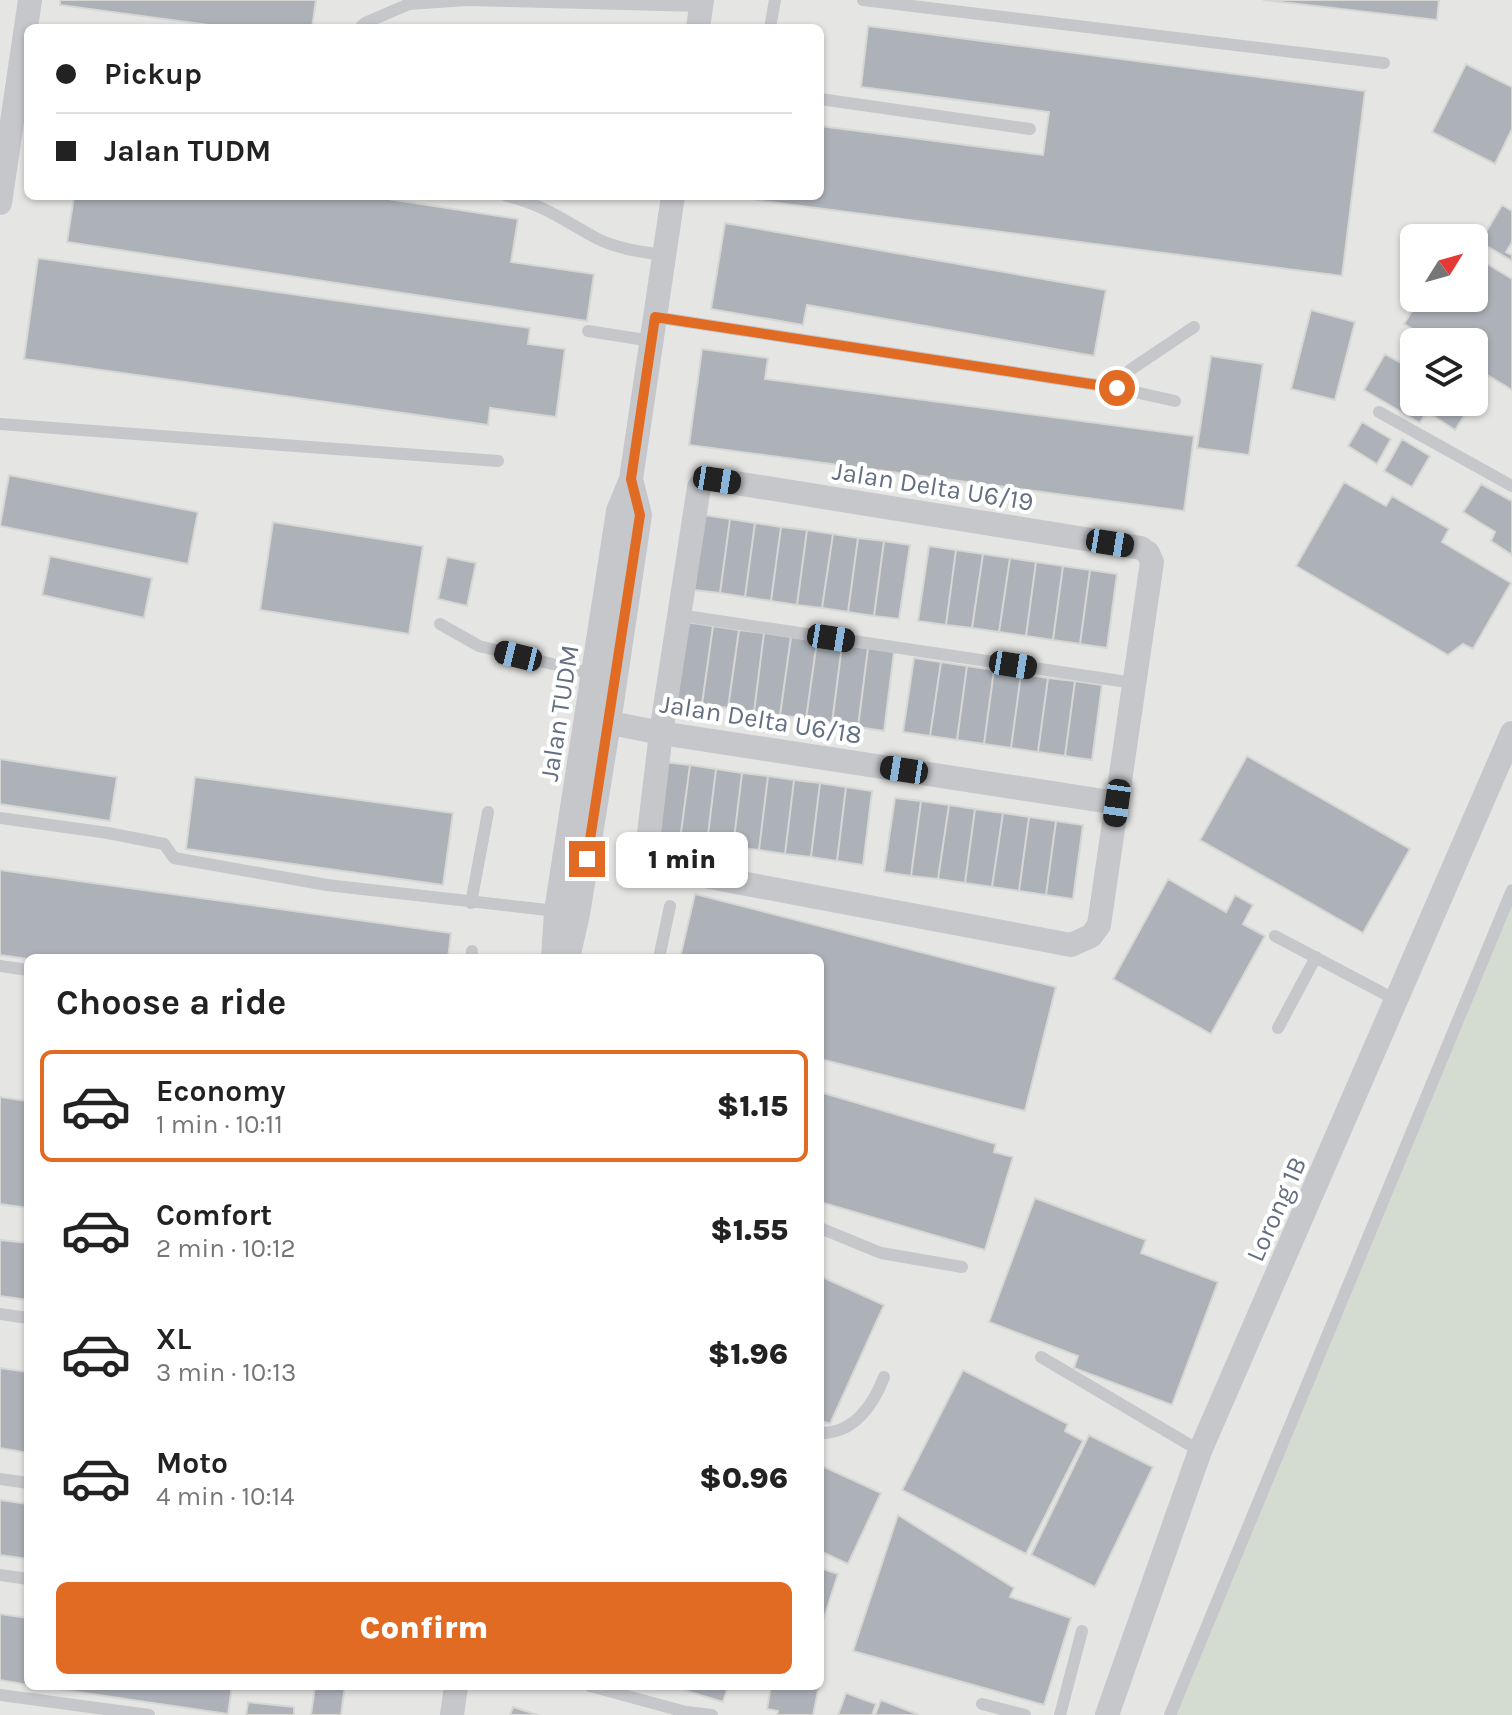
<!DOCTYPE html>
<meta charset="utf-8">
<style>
body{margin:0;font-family:Karla,sans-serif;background:#f6f6f6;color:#222;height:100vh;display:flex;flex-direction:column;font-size:30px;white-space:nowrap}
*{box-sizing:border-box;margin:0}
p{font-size:26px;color:#767676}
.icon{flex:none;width:44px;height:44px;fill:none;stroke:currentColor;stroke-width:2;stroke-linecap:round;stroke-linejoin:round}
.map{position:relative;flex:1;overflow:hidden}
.details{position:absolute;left:24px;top:954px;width:800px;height:736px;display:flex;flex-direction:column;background:#fff;border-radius:12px;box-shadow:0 2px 6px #0004}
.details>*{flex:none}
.banner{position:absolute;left:24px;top:24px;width:800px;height:176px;border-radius:12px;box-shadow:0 2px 6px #0004;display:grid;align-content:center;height:176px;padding:0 32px;background:#fff}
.needle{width:52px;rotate:53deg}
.fabs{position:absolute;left:1400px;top:224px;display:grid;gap:16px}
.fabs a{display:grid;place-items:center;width:88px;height:88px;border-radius:12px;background:#fff;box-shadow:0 2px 6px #0004;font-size:40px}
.end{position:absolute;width:36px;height:36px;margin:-18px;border:10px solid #e26b24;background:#fff;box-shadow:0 0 0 4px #fff}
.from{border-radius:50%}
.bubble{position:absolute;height:56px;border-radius:12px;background:#fff;box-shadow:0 2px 6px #0004;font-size:26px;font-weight:800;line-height:56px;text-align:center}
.car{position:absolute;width:24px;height:48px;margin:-24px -12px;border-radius:10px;box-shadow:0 0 6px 2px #0007;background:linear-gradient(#222 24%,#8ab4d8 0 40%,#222 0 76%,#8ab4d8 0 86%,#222 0)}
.banner b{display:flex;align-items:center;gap:28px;height:76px;font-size:30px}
.banner b+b{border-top:2px solid #e0e0e0}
.banner i{width:20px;height:20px;background:#222}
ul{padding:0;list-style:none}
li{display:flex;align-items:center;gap:24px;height:112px;margin:0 16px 12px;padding:0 16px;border:4px solid transparent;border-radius:12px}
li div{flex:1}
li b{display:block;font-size:30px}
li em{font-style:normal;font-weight:800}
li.active{border-color:#e26b24}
li>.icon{width:72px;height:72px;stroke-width:1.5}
h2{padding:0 32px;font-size:36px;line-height:96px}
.cta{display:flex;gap:16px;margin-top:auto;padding:16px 32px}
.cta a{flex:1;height:92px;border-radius:12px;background:#e26b24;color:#fff;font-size:32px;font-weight:800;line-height:92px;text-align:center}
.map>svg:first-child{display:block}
.built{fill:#e5e6e4;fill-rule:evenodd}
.green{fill:#d4dcd2}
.building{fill:#adb2b9;stroke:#d6d6d4;stroke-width:2}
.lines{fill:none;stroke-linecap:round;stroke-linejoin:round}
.service{stroke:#c5c7cb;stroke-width:12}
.minor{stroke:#c5c7cb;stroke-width:24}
.route{stroke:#e26b24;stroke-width:10}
.labels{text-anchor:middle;stroke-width:8;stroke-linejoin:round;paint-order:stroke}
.street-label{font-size:26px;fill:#647082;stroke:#fff}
</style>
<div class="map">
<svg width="1512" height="1715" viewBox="0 0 1512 1715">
<rect width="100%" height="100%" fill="#f4f5f1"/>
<path class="built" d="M0 0H1512V1715H0ZM28 28H820V196H28ZM1414 238H1474V298H1414ZM1414 342H1474V402H1414ZM28 958H820V1686H28Z"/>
<path class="green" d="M1512 890V1715H1166Z"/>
<path class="building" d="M60 0H316L312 28H231L60 5Z
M1263 0H1439L1437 20Z
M868 26 1365 91 1342 276 755 200 756 196H820V126L1043 155 1049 112 861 87Z
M1466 64 1512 87V129L1495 164 1432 132Z
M74 196H369L518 219 511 262 594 274 587 321 67 242Z
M1502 205 1512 211V242L1506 252 1512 255V261L1480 242Z
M725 223 1106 290 1094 356 807 305 803 325 711 309Z
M1474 256 1512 279V390L1474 367V342H1434L1404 324 1420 298H1474Z
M38 258 530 328 528 344 565 349 556 417 490 408 488 425 24 359Z
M1311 310 1355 322 1335 400 1291 389Z
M702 349 768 358 765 379 1194 436 1184 511 689 445Z
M1385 354 1414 370V402H1432L1420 423 1364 390Z
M1211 356 1263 364 1249 455 1197 448Z
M1440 402H1473L1455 430 1432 415Z
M1362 422 1391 439 1377 464 1348 446Z
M1402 439 1430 456 1412 487 1384 471Z
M9 475 198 512 188 564 0 526Z
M1344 482 1386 506 1392 496 1449 529 1442 542 1511 583 1473 649 1463 644 1448 655 1296 566Z
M1481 484 1512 501V555L1491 541 1495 532 1463 512Z
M704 515 730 519 720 593 694 590Z
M730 519 755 523 745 597 720 593Z
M273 522 423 546 409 634 260 610Z
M755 523 781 527 771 601 745 597Z
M781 527 807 530 797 605 771 601Z
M807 530 833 534 822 608 797 605Z
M833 534 858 538 848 612 822 608Z
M858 538 884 541 874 616 848 612Z
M884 541 910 545 899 619 874 616Z
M929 546 956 550 946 625 918 621Z
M956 550 983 554 972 628 946 625Z
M983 554 1010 558 999 632 972 628Z
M50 556 152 578 144 618 42 595Z
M447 557 476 563 467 606 438 599Z
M1010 558 1036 562 1026 636 999 632Z
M1036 562 1063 566 1053 640 1026 636Z
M1063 566 1090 570 1080 644 1053 640Z
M1090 570 1117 574 1107 648 1080 644Z
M686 622 713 626 702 704 676 701Z
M713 626 739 630 728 708 702 704Z
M739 630 764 633 754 712 728 708Z
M764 633 791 637 780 715 754 712Z
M791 637 817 641 806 719 780 715Z
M817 641 842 645 832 723 806 719Z
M842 645 868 648 858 727 832 723Z
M868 648 894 652 884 731 858 727Z
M914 658 941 662 930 736 903 732Z
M941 662 967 666 957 740 930 736Z
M967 666 994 670 984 744 957 740Z
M994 670 1021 674 1011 748 984 744Z
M1021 674 1048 678 1038 752 1011 748Z
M1048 678 1075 681 1065 756 1038 752Z
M1075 681 1102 685 1092 760 1065 756Z
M1247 756 1410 849 1363 933 1200 840Z
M0 759 117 777 110 821 0 804Z
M664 762 690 765 680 840 655 836Z
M690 765 716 769 707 843 680 840Z
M716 769 742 773 733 847 707 843Z
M742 773 768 776 759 850 733 847Z
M768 776 794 780 785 854 759 850Z
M195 777 453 813 443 885 186 849Z
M794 780 820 783 811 857 785 854Z
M820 783 846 787 837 861 811 857Z
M846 787 872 791 863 865 837 861Z
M895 798 921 801 911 876 884 872Z
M921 801 949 805 938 879 911 876Z
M949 805 975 809 965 883 938 879Z
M975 809 1003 813 992 887 965 883Z
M1003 813 1029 817 1019 891 992 887Z
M1029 817 1056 821 1046 895 1019 891Z
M1056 821 1083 825 1073 899 1046 895Z
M0 870 451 933 448 958 28 959 0 955Z
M1168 879 1226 912 1235 895 1253 905 1243 924 1265 936 1211 1034 1113 979Z
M695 894 1056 987 1025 1111 820 1059V958H680Z
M820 1092 996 1144 994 1152 1013 1157 985 1250 820 1202Z
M0 1097 28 1101V1208L0 1204Z
M1035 1198 1146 1240 1141 1253 1218 1282 1172 1405 1074 1368 1078 1356 989 1322Z
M0 1240 28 1243V1300L0 1296Z
M820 1276 884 1305 830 1424 820 1420Z
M0 1368 28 1372V1453L0 1448Z
M963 1370 1068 1424 1065 1431 1083 1441 1026 1554 902 1490Z
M1089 1435 1153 1467 1095 1587 1031 1555Z
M820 1465 881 1493 848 1564 820 1551Z
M0 1500 28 1504V1559L0 1555Z
M898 1515 1014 1588 1010 1597 1071 1618 1044 1705 853 1651Z
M820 1568 838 1574 820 1630Z
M0 1614 28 1618V1685L0 1680Z
M37 1686H232L228 1714Z
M315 1686H345L341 1715H311Z
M671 1686H728L723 1702Z
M771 1686H819L813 1715H777L778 1711 767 1709Z
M846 1693 876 1704 872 1715H838Z
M881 1700 917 1714 916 1715H875Z
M248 1702 294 1707V1715H246Z
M513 1707 538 1715H510Z"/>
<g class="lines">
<path class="service" d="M863 0 1384 63
M360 28 365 23 409 4 467 0 701 6
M770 28 775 0
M820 99 1030 129
M507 196C543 204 566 222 598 239 618 249 643 252 665 255
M655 317 1117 388 1175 401
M588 331 652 341
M1117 388 1130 370 1194 327
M1379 412 1512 486
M0 424 498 461
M679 615 1134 683
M440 624 479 646 593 674
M0 818 108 833 164 844 174 858 327 885 556 911
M471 903 488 812
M1275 936 1398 1001
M471 958 472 951
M659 958 670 906
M0 966 28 970
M1278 1028 1316 957
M820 1228 881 1253 962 1267
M0 1314 28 1318
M1041 1357 1200 1451
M820 1433C853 1434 873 1406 884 1377
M0 1479 28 1483
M0 1575 28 1579
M590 1686 686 1712 712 1715
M0 1695 149 1715
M982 1704 1025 1715
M1060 1715 1082 1631
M1170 1715 1512 890"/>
<path class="minor" d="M698 28 702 0
M0 203 30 0
M704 480H717L1141 548 1148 553 1152 562 1099 925 1091 936 1071 945 651 866 646 859 661 733 699 487Z
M586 718 661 733 1117 803
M553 958 556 911 618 511 631 479 673 196
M568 958 578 914 609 723 640 515 631 479
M452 1715 456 1686
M1107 1715 1200 1451 1512 733"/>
</g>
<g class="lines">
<path class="route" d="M587 859 640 515 631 479 655 317 1117 388"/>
</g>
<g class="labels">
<g class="street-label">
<text transform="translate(933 486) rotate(9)" y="9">Jalan Delta U6/19</text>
<text transform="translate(559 713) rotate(-81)" y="9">Jalan TUDM</text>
<text transform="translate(761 719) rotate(9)" y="9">Jalan Delta U6/18</text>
<text transform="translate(1276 1209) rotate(-66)" y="9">Lorong 1B</text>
</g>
</g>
</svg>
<div class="fabs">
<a><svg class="needle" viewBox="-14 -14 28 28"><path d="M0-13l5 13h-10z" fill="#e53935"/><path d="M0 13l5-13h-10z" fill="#767676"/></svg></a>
<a><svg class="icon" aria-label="layers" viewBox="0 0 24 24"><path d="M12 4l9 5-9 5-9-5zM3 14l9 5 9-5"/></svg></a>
</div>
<i class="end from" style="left:1117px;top:388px"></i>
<i class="end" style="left:587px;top:859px"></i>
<div class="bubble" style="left:616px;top:832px;width:132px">1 min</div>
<i class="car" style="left:717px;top:480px;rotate:99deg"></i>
<i class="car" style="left:1110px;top:543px;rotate:99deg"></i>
<i class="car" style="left:831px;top:638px;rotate:99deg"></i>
<i class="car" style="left:518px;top:656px;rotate:284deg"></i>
<i class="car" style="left:1013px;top:665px;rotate:99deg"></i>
<i class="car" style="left:904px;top:770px;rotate:279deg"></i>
<i class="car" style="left:1117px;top:803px;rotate:188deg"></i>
<div class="banner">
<b><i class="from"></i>Pickup</b>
<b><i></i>Jalan TUDM</b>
</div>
<section class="details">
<h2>Choose a ride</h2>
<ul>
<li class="active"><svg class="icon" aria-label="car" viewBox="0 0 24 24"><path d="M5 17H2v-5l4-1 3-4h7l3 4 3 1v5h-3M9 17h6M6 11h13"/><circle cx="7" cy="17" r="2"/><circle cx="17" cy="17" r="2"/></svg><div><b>Economy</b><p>1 min · 10:11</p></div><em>$1.15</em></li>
<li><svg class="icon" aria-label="car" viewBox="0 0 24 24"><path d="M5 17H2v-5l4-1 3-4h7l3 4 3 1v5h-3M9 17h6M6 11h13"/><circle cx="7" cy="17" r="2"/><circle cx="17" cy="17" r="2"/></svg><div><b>Comfort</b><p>2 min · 10:12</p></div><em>$1.55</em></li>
<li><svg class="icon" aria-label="car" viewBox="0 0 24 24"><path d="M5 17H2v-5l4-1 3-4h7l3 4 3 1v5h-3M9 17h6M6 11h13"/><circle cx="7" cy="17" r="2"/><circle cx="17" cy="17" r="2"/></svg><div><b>XL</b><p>3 min · 10:13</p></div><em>$1.96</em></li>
<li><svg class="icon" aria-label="car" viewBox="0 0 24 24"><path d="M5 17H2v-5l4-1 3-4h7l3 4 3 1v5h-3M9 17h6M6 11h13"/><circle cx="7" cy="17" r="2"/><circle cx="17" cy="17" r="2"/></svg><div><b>Moto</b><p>4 min · 10:14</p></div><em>$0.96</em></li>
</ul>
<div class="cta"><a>Confirm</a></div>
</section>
</div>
